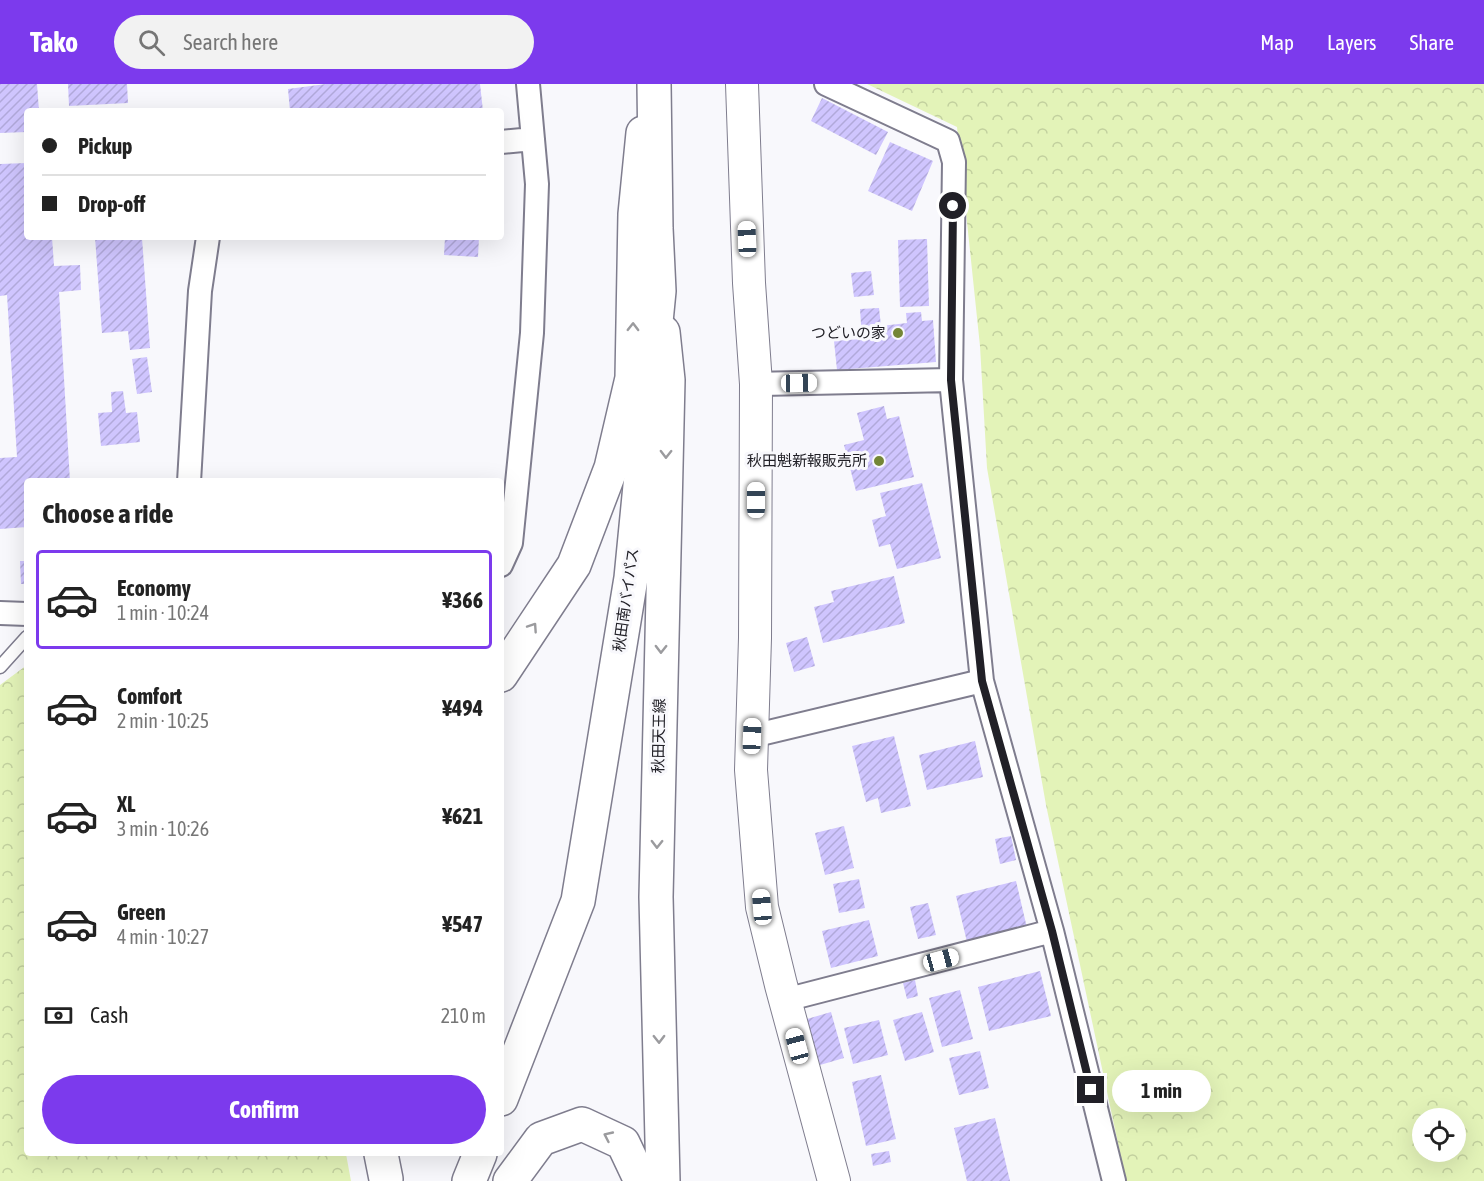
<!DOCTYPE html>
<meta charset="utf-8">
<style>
body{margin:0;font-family:"Asap Condensed","Noto Sans JP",sans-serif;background:#f2f2f2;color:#222;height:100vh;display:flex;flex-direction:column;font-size:22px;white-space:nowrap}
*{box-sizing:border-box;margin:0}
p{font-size:20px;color:#767676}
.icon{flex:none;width:33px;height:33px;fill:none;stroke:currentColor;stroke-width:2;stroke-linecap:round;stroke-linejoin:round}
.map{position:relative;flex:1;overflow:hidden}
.details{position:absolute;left:24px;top:394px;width:480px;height:678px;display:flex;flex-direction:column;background:#fff;border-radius:6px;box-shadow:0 6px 24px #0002}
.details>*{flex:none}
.banner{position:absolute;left:24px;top:24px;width:480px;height:132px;border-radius:6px;box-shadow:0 6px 24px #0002;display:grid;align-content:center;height:132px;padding:0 18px;background:#fff}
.buttons{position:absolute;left:1412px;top:1024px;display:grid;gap:12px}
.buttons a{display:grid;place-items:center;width:54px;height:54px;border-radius:50%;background:#fff;box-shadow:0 6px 24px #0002;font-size:30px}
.end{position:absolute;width:27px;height:27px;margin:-14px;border:8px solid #212027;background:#fff;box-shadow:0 0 0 3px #fff}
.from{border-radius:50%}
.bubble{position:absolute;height:42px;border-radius:21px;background:#fff;box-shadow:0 6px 24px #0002;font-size:20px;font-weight:700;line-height:42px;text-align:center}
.car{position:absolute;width:18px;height:36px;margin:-18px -9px;border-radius:8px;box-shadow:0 0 4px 2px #0007;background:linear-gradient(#fff 24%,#345 0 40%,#fff 0 76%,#345 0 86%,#fff 0)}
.banner b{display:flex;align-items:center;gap:21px;height:57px;font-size:22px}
.banner b+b{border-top:2px solid #e0e0e0}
.banner i{width:15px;height:15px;background:#222}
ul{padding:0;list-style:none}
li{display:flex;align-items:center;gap:18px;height:99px;margin:0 12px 9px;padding:0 6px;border:3px solid transparent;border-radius:6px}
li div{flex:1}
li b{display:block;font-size:22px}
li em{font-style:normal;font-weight:700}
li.current{border-color:#7c3aed}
li>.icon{width:54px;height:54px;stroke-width:1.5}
h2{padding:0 18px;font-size:27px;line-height:72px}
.pay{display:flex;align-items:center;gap:15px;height:66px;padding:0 18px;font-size:22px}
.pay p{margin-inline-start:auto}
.cta{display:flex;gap:12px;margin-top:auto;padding:12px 18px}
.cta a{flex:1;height:69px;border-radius:36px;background:#7c3aed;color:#fff;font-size:24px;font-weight:700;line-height:69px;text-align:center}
header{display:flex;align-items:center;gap:36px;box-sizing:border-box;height:84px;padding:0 30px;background:#7c3aed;color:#fff}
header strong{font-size:28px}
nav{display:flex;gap:33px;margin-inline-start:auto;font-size:21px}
.search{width:420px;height:54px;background:#f2f2f2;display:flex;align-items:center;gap:15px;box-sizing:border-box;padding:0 21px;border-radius:33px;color:#767676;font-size:22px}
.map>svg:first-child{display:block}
.forest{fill:url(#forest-crowns);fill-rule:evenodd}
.building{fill:url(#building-hatch)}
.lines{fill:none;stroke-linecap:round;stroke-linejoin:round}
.lane-casing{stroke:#7f7d8e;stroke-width:15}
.street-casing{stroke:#7f7d8e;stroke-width:26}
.secondary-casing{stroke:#7f7d8e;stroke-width:34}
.primary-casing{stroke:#7f7d8e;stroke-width:36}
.highway-casing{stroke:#7f7d8e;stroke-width:36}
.lane{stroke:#fff;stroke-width:12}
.street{stroke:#fff;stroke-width:22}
.secondary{stroke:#fff;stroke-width:32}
.primary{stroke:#fff;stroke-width:33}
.highway{stroke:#fff;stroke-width:33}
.oneway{stroke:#9b9b9e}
.route{stroke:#212027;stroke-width:8}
.poi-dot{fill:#748636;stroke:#f8f8fc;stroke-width:2}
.labels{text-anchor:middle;stroke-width:6;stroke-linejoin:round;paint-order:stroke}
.poi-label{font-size:15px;fill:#212027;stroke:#f8f8fc;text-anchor:end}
.street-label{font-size:15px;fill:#212027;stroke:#f8f8fc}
</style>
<header>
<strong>Tako</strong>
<div class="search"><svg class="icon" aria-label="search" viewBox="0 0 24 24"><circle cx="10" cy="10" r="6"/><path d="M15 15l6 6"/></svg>Search here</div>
<nav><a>Map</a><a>Layers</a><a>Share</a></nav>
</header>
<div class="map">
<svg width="1484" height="1097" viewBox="0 0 1484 1097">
<defs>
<pattern id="forest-crowns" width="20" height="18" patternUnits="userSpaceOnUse" patternTransform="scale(1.5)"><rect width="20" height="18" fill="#e3f3b8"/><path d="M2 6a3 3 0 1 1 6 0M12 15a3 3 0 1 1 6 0" fill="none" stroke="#c2d09e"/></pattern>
<pattern id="building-hatch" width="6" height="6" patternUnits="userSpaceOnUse" patternTransform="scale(1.5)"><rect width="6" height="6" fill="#cfc5fe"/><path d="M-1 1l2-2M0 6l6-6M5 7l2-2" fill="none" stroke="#b1a9da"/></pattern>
</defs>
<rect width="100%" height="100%" fill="#f8f8fc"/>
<path class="forest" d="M867 0H1484V1097H1126L1046 721 987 384 980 262 957 43ZM1422 1035H1455V1068H1422Z
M27 581V1070H346L351 1097H0V601Z"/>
<path class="building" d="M0 0H37L39 27H27V48L0 49Z
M68 0H127L128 19 69 22Z
M326 0H480L483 27H290L288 5Z
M822 14 888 48 876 71 811 37Z
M890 58 933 77 912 127 868 107Z
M27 79V153H52L54 182 80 181 81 206 59 208 70 398H27V443L0 445V374L17 373 7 211 0 212V80Z
M95 153H123V156L142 154 150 264 130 266 128 247 102 249Z
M445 153H479L478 173 444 171Z
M927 155 929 222 900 223 898 156Z
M871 187 874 211 854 213 851 189Z
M879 224 881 242 907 239 906 229 921 228 922 237 933 236 936 278 837 286 834 257 862 255 860 225Z
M147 273 152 308 137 310 132 275Z
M123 307 126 329 137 328 140 358 101 362 98 329 112 328 111 308Z
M884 322 887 335 899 332 914 393 856 407 844 361 864 356 857 329Z
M922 399 941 474 897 485 890 460 879 463 872 436 886 432 880 409Z
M20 477H27V500H21Z
M894 492 905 539 823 559 814 523 834 518 831 507Z
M807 553 815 582 794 588 786 559Z
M894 652 911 722 881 729 878 714 866 718 852 662Z
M975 657 983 693 927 706 919 671Z
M844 742 854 784 825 791 815 749Z
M1011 752 1016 776 1000 780 995 755Z
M859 795 865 824 839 829 833 800Z
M1016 797 1027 844 967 858 956 812Z
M928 819 936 851 918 855 910 823Z
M869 836 878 872 831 884 822 847Z
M1040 887 1051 932 989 947 978 903Z
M915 896 918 912 907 915 903 899Z
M960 906 973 955 942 963 929 914Z
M831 928 844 974 820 981 807 935Z
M922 928 934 968 905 977 893 936Z
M879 936 888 971 853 980 844 944Z
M980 967 989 1004 959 1011 949 974Z
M881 991 896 1055 866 1062 852 998Z
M995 1034 1010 1097H967L954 1044Z
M889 1067 891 1078 873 1082 871 1070Z"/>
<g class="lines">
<defs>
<path id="lane" d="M0 583 27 553"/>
<path id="street" d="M826 0 948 57 954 78 951 296
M501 58 533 55
M756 300 951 296 982 597 1052 847 1114 1097
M189 398 200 207 208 153
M501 481 511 459 532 249 537 100 528 0
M0 529 27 530
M752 652 982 597
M785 916 1052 847"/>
<path id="secondary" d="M742 0 749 199 756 300 755 554 751 686 762 823 781 901 834 1097"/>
<path id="primary" d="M501 591 574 481 611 384 632 294 635 130 643 49
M381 1070 386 1095
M663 1097 656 813 668 296 663 248"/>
<path id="highway" d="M501 1015 578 817 631 494 659 207 656 144 654 0
M469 1097 480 1070
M510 1097 541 1055 582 1040 623 1059 641 1097"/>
</defs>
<use href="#lane" class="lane-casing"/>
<use href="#street" class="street-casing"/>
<use href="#secondary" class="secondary-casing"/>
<use href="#primary" class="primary-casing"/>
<use href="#highway" class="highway-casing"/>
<use href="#lane" class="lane"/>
<use href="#street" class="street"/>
<use href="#secondary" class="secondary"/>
<use href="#primary" class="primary"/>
<use href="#highway" class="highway"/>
</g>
<defs><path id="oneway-chevron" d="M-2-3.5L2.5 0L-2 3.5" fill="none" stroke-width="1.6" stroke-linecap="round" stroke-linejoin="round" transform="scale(1.5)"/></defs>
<g class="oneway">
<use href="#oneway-chevron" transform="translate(633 243) rotate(-89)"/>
<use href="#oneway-chevron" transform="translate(666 370) rotate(91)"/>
<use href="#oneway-chevron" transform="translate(533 543) rotate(-56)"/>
<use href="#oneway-chevron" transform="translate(661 565) rotate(91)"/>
<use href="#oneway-chevron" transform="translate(657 760) rotate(91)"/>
<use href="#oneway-chevron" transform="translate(659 955) rotate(89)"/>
<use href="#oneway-chevron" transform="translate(608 1052) rotate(-155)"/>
</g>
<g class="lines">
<path class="route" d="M953 122 951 296 982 597 1052 847 1091 1006"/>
</g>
<g class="poi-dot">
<circle cx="898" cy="249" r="6"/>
<circle cx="879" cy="377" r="6"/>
</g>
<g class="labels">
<g class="poi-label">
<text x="886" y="254">つどいの家</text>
<text x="867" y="382">秋田魁新報販売所</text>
</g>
<g class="street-label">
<text transform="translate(626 516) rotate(-82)" y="5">秋田南バイパス</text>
<text transform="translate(659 652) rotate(-89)" y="5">秋田天王線</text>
</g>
</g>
</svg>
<div class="buttons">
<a><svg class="icon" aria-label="locate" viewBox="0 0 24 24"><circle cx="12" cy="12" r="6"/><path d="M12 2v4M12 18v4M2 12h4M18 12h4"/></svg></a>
</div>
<i class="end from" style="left:953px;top:122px"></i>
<i class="end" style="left:1091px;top:1006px"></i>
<div class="bubble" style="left:1112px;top:986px;width:99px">1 min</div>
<i class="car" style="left:747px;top:155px;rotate:358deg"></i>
<i class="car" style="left:799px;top:299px;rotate:89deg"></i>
<i class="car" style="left:756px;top:416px;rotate:0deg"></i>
<i class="car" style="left:752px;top:652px;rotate:2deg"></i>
<i class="car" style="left:762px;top:823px;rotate:355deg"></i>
<i class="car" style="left:941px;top:876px;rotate:75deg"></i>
<i class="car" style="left:797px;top:962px;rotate:345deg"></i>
<div class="banner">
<b><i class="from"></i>Pickup</b>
<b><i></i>Drop-off</b>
</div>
<section class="details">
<h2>Choose a ride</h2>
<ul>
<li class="current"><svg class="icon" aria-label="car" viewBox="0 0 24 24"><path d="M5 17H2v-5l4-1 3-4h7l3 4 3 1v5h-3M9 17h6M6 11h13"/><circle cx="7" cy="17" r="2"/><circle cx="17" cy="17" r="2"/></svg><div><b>Economy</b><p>1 min · 10:24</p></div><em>¥366</em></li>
<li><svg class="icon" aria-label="car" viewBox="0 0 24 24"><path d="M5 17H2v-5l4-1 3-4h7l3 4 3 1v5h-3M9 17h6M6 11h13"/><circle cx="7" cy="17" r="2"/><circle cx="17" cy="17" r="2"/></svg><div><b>Comfort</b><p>2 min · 10:25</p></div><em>¥494</em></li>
<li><svg class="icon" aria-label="car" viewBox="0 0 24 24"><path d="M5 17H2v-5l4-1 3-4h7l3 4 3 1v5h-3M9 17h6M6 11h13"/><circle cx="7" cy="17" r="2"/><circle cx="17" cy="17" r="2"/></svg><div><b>XL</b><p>3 min · 10:26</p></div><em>¥621</em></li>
<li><svg class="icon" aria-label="car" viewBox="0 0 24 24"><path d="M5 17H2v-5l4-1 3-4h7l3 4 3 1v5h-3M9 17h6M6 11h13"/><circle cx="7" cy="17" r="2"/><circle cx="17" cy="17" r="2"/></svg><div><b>Green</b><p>4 min · 10:27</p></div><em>¥547</em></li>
</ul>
<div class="pay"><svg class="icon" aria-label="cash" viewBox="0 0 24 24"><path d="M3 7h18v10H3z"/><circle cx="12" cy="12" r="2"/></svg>Cash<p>210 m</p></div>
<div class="cta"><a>Confirm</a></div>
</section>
</div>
